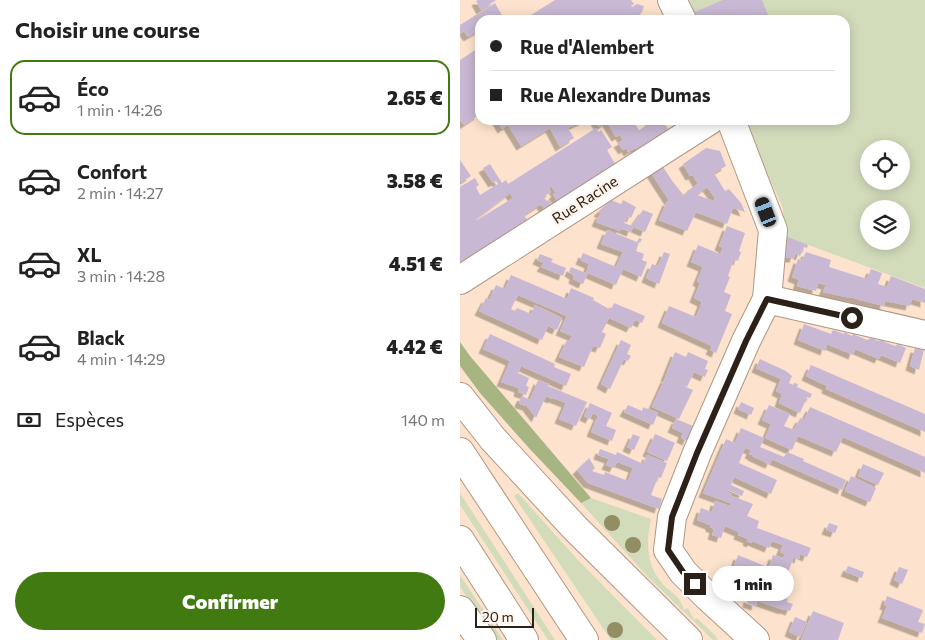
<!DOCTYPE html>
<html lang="fr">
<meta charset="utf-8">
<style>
body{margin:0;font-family:Commissioner,sans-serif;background:#f2f2f2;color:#222;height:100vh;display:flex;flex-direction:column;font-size:19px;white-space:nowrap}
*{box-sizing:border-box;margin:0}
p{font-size:16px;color:#767676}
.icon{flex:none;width:28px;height:28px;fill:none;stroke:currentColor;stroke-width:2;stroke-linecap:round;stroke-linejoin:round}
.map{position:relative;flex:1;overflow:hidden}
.panel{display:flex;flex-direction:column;background:#fff;width:460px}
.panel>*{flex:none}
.top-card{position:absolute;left:15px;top:15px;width:375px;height:110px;border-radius:15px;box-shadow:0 2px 12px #0003;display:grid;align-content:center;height:110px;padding:0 15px;background:#fff}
.controls{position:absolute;left:400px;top:140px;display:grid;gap:10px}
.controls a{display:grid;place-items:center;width:50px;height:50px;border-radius:50%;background:#fff;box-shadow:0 2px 12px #0003;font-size:25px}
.scale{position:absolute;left:15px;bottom:12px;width:59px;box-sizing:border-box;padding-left:5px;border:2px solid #2b2119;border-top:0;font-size:14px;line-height:18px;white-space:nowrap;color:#2b2119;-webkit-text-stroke:4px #fef4eb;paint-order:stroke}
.end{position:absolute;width:22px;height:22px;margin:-11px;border:6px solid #2b2119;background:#fff;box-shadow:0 0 0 2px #fff}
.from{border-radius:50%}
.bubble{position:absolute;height:35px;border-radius:18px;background:#fff;box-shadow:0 2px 12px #0003;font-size:16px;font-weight:800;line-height:35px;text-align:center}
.car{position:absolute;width:15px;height:30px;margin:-15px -8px;border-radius:6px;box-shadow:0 0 4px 1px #0007;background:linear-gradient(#222 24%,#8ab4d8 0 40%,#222 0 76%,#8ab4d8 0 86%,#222 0)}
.top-card b{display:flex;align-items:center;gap:18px;height:48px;font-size:19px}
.top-card b+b{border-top:1px solid #e0e0e0}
.top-card i{width:12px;height:12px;background:#222}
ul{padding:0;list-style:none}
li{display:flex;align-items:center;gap:15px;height:75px;margin:0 10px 8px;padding:0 5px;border:2px solid transparent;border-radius:15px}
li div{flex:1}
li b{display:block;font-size:19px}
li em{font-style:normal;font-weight:800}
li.active{border-color:#417a10}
li>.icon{width:45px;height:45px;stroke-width:1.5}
h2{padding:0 15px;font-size:22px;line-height:60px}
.pay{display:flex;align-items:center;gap:12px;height:55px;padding:0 15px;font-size:19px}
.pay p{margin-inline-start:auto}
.button{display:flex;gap:10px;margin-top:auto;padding:10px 15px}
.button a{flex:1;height:58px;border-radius:30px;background:#417a10;color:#fff;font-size:20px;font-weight:800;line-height:58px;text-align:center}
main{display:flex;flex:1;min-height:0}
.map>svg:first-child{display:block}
.green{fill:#d2dcbb;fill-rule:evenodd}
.forest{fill:#a7b583}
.building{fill:#c8b8d3;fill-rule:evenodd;filter:url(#shadow)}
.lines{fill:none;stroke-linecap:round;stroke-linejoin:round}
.minor-casing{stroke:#af9783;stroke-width:30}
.highway-casing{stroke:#af9783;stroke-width:30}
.minor{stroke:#fff;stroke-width:28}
.highway{stroke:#fff;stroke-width:28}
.tree{fill:#928d63}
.route{stroke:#2b2119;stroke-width:6}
.labels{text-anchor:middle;stroke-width:4.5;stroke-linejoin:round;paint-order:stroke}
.street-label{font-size:15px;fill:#2b2119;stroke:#fef4eb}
</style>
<main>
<section class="panel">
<h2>Choisir une course</h2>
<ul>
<li class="active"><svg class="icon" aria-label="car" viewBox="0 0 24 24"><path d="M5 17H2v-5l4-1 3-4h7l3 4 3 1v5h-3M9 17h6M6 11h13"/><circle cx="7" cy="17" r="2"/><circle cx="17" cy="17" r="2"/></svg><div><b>Éco</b><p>1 min · 14:26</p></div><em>2.65 €</em></li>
<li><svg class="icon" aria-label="car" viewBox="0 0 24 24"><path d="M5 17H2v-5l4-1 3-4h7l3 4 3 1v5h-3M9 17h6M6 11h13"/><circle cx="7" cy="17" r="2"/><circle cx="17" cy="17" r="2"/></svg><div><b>Confort</b><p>2 min · 14:27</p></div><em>3.58 €</em></li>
<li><svg class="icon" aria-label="car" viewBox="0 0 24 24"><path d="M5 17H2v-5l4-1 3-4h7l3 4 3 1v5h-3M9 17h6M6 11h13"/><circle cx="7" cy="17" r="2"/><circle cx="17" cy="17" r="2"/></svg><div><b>XL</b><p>3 min · 14:28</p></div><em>4.51 €</em></li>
<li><svg class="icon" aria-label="car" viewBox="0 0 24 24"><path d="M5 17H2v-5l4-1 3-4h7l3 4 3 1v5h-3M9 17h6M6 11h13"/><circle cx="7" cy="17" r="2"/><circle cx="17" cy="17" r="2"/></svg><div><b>Black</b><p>4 min · 14:29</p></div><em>4.42 €</em></li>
</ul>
<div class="pay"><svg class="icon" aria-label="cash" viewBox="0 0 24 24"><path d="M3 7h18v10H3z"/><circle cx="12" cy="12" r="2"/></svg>Espèces<p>140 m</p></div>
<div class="button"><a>Confirmer</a></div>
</section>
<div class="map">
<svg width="465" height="640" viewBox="0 0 465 640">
<defs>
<filter id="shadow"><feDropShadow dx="-4.5" dy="4.5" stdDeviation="0" flood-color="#0004"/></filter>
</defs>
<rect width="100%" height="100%" fill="#fde3cd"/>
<path class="green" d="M229 0H465V288L324 236 323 208 283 120H385V20H238ZM409 149H441V181H409ZM409 209H441V241H409Z
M0 493 95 640H88L0 505Z
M58 493 117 559 197 640H151L54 496Z
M131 498 191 519C186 541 186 565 202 583 207 589 214 593 219 599 221 602 223 606 224 610L228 608 234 620 237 618 256 636 258 640H253L188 577 121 503Z
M0 575 43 640H37L0 587Z"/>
<path class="forest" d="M0 342 10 356 131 498 121 503 68 447 20 393 0 366Z"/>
<path class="building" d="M18 0H36L21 10 16 1Z
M95 0H171L174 4 171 6 172 7 177 4 184 6 182 12 180 14 184 20H63Z
M263 0H302L310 20H239L235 12Z
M35 3 44 19 42 20H38L37 19 35 20H20V30L8 37 4 31 0 34V25Z
M20 47V102L14 106 19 115 4 125 0 120V60Z
M37 120H125L108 128 114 138 100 147 90 128 61 146 48 125 42 129Z
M135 120H167L170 125 174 123 179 130 191 123 189 120H202L212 135 180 155 175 148 168 152 166 148 163 150 158 143 163 140 160 135 156 137 147 122 139 127Z
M136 128 139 132 141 130 152 147 147 150 158 169 98 202 93 194 96 193 91 186 89 188 91 192 83 197 87 201 89 200 95 208 90 211 87 207 84 209 81 204 64 215 70 224 0 266V187L15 178 19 185 16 187 20 195 38 184 36 181 33 183 23 168 30 164 42 183 46 180 48 184ZM50 193 53 198 17 220 16 219Z
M246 148 260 151 266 166 254 173 265 191 269 189 281 203 285 212 273 208 267 224 236 212 227 231 199 220 207 201 210 202 190 171 201 164 213 182 225 197 227 191 238 184 233 175 230 176 223 164ZM247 187 255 198 254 201 237 195Z
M0 160 11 176 0 183Z
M151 200 161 204 163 200 176 207 171 218 168 216 164 223 172 226 183 210 193 214 185 232 173 227 171 232 161 228 160 231 136 222 140 214 148 217 138 212Z
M267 226 285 233 279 251 281 252 278 261 274 259 268 276 270 277 264 292 271 295 265 311 272 314 256 353 250 350 252 346 202 323 209 306 236 317 242 302 234 298 240 283 237 281 243 267 231 262 238 245 260 254 263 248 259 246Z
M147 230 177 242 179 238 182 239 180 243 179 242 176 251 184 254 182 260 187 262 181 277 163 269 156 285 128 273 123 284 113 279 114 275 109 272 111 267 126 273 129 264 120 260 123 253 156 267 163 252 141 244Z
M323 235 348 245 347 248 344 247 340 256 336 253 334 258H323Z
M204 252 210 254 199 284 186 278 192 264 198 266Z
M346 252 371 260 369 267 407 279 411 269 422 273 418 284 427 287 431 276 465 289V303L452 299 450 306 425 301 424 306 400 300 391 297 390 298 363 292 366 285 358 283 356 291 337 286 339 280 332 277 338 259 342 260Z
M80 254 93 259 91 262 106 268 103 276 81 267 84 263 77 260Z
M51 275 107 299 111 288 134 298 133 300 151 310 154 303 185 316 182 323 175 320 171 328 149 318 142 332 146 334 140 348 133 346 124 367 99 357 107 340 109 341 112 336 100 331 107 316 58 295 51 309 55 311 57 308 71 314 75 305 102 318 97 330 88 326 82 340 19 311 26 298 29 300 36 285 45 289Z
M344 324 371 334 373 330 384 334V332L392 336 393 334 407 340 411 338 419 341 420 340 435 346 438 344 446 348 440 363 421 355 419 359 395 349 393 355 367 344 365 351 338 340Z
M30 334 95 364 94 367 111 374 106 386 61 366 58 373 69 378 66 386 69 387 66 395 58 392 59 388 41 382 50 361 23 349Z
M161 340 171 345 167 354 171 356 168 361 164 359 150 389 141 384Z
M455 348 464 350 459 370 450 366Z
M215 352 226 357 228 352 248 361 245 369 248 370 245 377 234 372 227 387 205 377Z
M300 359 326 371 332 376 329 383 333 385 334 383 338 384 337 387 352 394 350 398 347 397 340 413 319 403 322 394 316 391 321 379 296 368Z
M351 365 465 414V432L366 389 367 386 346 376Z
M205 378 233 390 219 419 192 407Z
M78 380 89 384 88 386 127 402 116 426 99 419 106 403 93 398 92 399 86 396 76 418 67 406 60 404 59 402 62 396 70 400Z
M281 402 294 408 291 415 278 409Z
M130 403 152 413 146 426 156 430 152 441 131 432 138 416 133 413 130 419 124 416Z
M168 405 182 411 183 407 186 409V408L198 413 193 425 164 412Z
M309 405 330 414 324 426 334 430 340 418 344 420 350 407 465 457V473L383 437 376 452 338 436 332 450 305 438 311 424 302 420Z
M216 419 233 426 227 441 221 438 223 433 212 428Z
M281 428 304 438 300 447 324 457 327 452 344 459 343 461 386 480 382 490 309 458 312 460 310 464 307 463 292 456V455L289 454 291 450 285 448 279 463 317 480 311 494 274 477 271 485 284 491 282 496 268 490V492L272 494V496L293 504 287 516 299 521 297 528 351 548 347 557 340 554 339 559 334 557 321 590 310 585 316 569 309 567 313 555 323 558 325 554 320 552 323 545 312 541 309 548 292 541 291 543 287 541 288 539 278 535 279 532 265 526 261 538 252 535 254 529 250 527V525L237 520 241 508 252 512 255 501 270 506V503L243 493 266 439 275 443Z
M173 434 180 437 174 450 167 447Z
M195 434 215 443 207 461 187 452Z
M140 449 156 455 157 452 183 464 187 455 207 463 201 478 198 477 191 495 202 499 199 509 128 483 117 470 129 458 135 468 132 471 144 475 145 472 168 481 173 468 157 462 154 468 146 465 149 459 138 455Z
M403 464 424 473 418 485 398 476Z
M391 476 416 488 410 502 385 491Z
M369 523 378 526 375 533 366 530Z
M278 555 305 566 297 588 270 577Z
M388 566 404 572 402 578 385 572Z
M439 567 448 570 442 584 434 580Z
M302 590 328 599 327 602 333 604 330 611 324 609V610L298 601Z
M427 596 463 610 458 622 465 624 462 633 422 618 427 606 424 605Z
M288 598 297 601 296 606 287 603Z
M353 611 384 623 378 640H341Z
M335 617 347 622 340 637 329 632Z"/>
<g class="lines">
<defs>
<path id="minor" d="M212 0 222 20
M271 120 313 230 307 299 286 341 237 453 212 517 208 550 223 572 248 597 295 640
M0 280 250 120
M307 299 465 335"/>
<path id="highway" d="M0 397 33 439 114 527 228 640
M0 452 124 640
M0 540 64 640
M0 610 22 640"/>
</defs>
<use href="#minor" class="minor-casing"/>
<use href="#highway" class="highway-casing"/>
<use href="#minor" class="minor"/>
<use href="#highway" class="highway"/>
</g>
<g class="tree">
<circle cx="152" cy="523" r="8"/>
<circle cx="173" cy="545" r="8"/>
<circle cx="155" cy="630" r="8"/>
</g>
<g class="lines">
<path class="route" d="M235 584 223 572 208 550 212 517 237 453 286 341 307 299 392 318"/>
</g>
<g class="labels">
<g class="street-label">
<text transform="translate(125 200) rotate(-33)" y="5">Rue Racine</text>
</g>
</g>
</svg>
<div class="controls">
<a><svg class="icon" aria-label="locate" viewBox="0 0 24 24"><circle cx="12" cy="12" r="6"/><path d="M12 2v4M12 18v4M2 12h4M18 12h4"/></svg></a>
<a><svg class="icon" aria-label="layers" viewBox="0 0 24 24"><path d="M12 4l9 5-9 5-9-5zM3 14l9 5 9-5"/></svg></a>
</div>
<div class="scale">20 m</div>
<i class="end from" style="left:392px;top:318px"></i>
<i class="end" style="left:235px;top:584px"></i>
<div class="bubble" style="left:252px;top:566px;width:82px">1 min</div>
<i class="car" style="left:306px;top:212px;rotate:339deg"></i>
<div class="top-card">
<b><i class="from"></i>Rue d'Alembert</b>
<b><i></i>Rue Alexandre Dumas</b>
</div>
</div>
</main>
